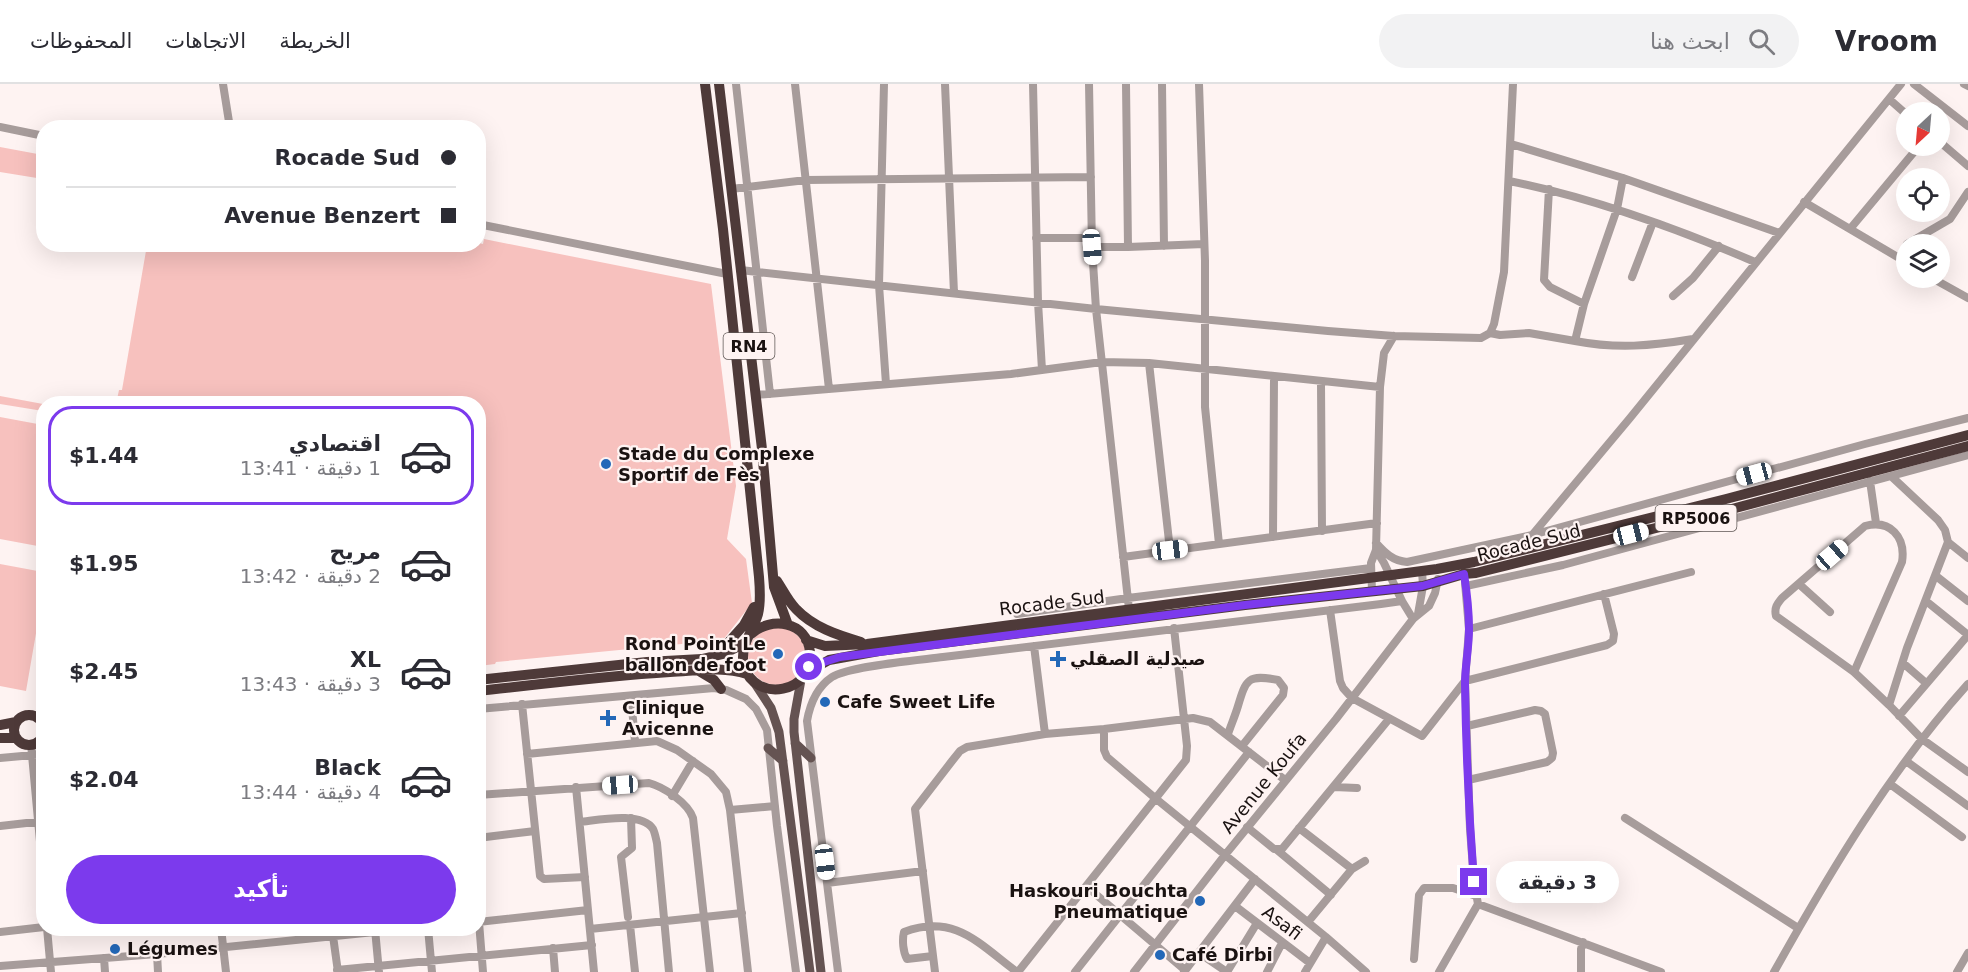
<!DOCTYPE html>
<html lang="ar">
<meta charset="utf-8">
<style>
body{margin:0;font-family:"DejaVu Sans","Noto Sans Arabic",sans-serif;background:#f2f2f3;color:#2b2b33;direction:rtl;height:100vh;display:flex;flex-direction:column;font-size:22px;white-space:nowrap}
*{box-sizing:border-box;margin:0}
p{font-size:20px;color:#7c7c81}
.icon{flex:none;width:33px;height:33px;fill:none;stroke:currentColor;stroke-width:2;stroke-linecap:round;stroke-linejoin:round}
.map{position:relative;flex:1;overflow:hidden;direction:ltr}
.drawer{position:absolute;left:36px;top:312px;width:450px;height:540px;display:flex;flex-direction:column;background:#fff;border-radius:24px;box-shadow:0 6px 24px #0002;direction:rtl}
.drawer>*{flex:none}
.banner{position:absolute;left:36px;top:36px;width:450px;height:132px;border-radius:24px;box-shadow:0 6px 24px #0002;direction:rtl;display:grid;align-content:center;height:132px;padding:0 30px;background:#fff}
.needle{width:39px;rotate:206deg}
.buttons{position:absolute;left:1896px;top:18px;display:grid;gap:12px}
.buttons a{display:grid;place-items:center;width:54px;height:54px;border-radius:50%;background:#fff;box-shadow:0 6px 24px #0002;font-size:30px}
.end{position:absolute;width:27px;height:27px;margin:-14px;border:8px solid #7c3aed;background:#fff;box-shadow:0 0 0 3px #fff}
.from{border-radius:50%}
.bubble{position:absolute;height:42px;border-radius:21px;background:#fff;box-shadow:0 6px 24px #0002;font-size:20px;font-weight:800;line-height:42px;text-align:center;direction:rtl}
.car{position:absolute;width:18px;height:36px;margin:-18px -9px;border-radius:8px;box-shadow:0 0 4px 2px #0007;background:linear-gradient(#fff 24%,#345 0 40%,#fff 0 76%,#345 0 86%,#fff 0)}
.banner b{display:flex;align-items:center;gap:21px;height:57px;font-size:22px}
.banner b+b{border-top:2px solid #e1e1e2}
.banner i{width:15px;height:15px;background:#2b2b33}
ul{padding:10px 0 0;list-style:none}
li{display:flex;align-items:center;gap:18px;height:99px;margin:0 12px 9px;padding:0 18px;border:3px solid transparent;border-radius:24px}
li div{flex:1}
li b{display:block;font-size:22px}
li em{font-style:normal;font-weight:800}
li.selected{border-color:#7c3aed}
li>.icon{width:54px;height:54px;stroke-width:1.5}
.cta{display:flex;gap:12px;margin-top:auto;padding:12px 30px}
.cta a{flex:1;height:69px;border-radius:36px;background:#7c3aed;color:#fff;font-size:24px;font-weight:800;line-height:69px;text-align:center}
header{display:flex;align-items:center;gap:36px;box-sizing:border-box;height:84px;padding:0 30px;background:#fff;border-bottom:2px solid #e1e1e2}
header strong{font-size:28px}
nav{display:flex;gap:33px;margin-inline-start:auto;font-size:21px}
.search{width:420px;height:54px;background:#f2f2f3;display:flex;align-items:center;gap:15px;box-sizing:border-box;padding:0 21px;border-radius:33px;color:#7c7c81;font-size:22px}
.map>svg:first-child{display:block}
.green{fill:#f7c1be}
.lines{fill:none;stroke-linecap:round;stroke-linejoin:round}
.minor{stroke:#a79c9b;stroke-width:8}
.major{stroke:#655352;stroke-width:9}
.highway{stroke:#4e3a39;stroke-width:10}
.route{stroke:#7c3aed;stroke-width:8}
.poi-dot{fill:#2368b8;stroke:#fef3f2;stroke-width:2}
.labels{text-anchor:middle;stroke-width:4.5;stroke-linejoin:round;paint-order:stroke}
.shield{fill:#fef3f2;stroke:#5e5654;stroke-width:1.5}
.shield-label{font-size:16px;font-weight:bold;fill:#1a1211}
.poi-label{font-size:18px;font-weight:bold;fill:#1a1211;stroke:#fef3f2;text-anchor:start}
.street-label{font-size:18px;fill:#1a1211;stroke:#fef3f2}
</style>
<header>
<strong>Vroom</strong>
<div class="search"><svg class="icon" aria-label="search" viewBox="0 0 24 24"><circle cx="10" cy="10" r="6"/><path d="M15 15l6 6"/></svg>ابحث هنا</div>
<nav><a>الخريطة</a><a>الاتجاهات</a><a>المحفوظات</a></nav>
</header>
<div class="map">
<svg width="1968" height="888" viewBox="0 0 1968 888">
<rect width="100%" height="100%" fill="#fef3f2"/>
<path class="green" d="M0 63 43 71V95L0 88Z
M484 155 711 200 736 402 727 455 746 475 752 519 723 556 496 578 495 580 479 582 478 320H116L119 306H122L147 161 478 160 479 159 483 160Z
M0 312 43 320V327L0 320Z
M0 333 43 341V463L0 455Z
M0 480 43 488V509L26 607 0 602Z
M748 572a29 29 0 1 1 58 0a29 29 0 1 1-58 0Z"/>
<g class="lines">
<path class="minor" d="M223 0 230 44
M736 0 770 310
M795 0 829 305
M884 0 879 201 886 300
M945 0 954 209
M1033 0 1038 218 1042 286
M1089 0 1092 163 1096 225 1129 525
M1126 0 1128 163 1204 160
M1162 0 1164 162
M1199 0 1205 177V323L1219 460
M1914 0 1968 42
M1964 0 1968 2
M1889 15 1906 30
M0 43 44 52
M1940 58 1968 82
M1511 60 1623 94 1779 149
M1509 97C1594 114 1676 144 1755 178
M731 105 806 96 1091 93
M1549 105 1544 196 1550 203 1584 220 1617 125 1623 94
M1804 118 1906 178
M478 140 727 190
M1850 145 1919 62
M1036 154H1092
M1907 160 1950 135 1968 108
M1092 163H1128
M740 186 1096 225 1328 247 1394 252 1481 254 1490 249 1494 240 1504 188 1513 0
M1632 193 1653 138
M1932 194 1968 214
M1673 212 1693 194 1719 162
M1490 249 1500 251 1529 249 1575 257 1584 220
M1575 257C1617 265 1651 262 1693 255
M1149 279 1170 466
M1321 299 1322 447
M755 311 1011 290 1102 278 1149 279 1380 303
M1891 392 1938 436 1945 446 1948 458 1907 564 1889 621 1922 655 1968 688
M1870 397 1876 439
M1533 450 1630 334 1901 0
M1273 453 1274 293
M1948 458 1968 474
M1376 459C1385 469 1393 477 1407 478L1532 451 1865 360 1968 334
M1376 466 1384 479 1402 517
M1123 473 1377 439
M1936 492 1968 517
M1799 500 1830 528
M1466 502 1563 481 1968 371
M1372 507 1371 479 1376 466 1380 303 1384 269 1394 252
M1926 517 1968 551
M1330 526 1340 597 1343 604 1352 614 1422 652 1465 597 1607 561 1613 557 1614 550 1604 510
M1017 530 1128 514 1371 484
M1418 530 1423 502 1422 487
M1469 545 1691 488
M1034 562 1045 650
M1903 579 1926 599
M1854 588 1902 478C1906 453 1890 435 1865 442L1782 514C1777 520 1774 524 1776 532L1854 588 1889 621
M631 612 635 658
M522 620 540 792 544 795 585 793
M478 625 714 604 726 606 746 615 756 625 767 646 777 742 796 888
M1899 632 1968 551
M1467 642 1535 626 1541 627 1545 630 1553 669 1552 674 1547 678 1468 696
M1104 645V666L1107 673 1155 714 1326 853 1366 888
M1228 650C1231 641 1235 632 1238 622 1246 595 1248 590 1278 596L1284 604 1283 611 1242 662
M31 660 44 801
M527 670 657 657 677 666 711 690 726 708 730 726 748 888
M0 674 44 670
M1906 677 1968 722
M1890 700 1962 753
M576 703 594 888
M1334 703 1357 704
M478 711 649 699C664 703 688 719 693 734L710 888
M672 712 693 677
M730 726 775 722
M1625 734 1798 844
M580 738C599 736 641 727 653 745 655 749 656 755 657 759L669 888
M0 742 44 737
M1247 743 1274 765H1282L1389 635
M1299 744 1352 785
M478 754 535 747
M1277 766 1331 811
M827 799 923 787
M1086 802 1185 886
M1478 820 1661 888
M1235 822 1310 879
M628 833 621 773 632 764 631 734
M478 838 588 826
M479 838 483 888
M1308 838 1352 785 1365 777
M630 841 635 888
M47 844 51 888
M221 844 226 888
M428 844 432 888
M375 845 379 888
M590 845 742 829
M0 848 44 843
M333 852 338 888
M553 864 555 888
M1199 869 1227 888
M157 870 158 888
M933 872 907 875C903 868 902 856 904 848 955 829 979 860 1017 888
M104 874 105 888
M1414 875 1419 811 1424 804H1453L1476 812
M0 882 157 870 414 844
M337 886 592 861
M838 888 807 637C810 620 817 603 832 593 848 582 920 576 943 573L1381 520 1402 517 1413 535
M935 888 915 725 952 677 960 667 967 663 1045 650 1104 645 1193 634 1210 638 1285 696
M1018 888 1186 676 1187 662 1174 544
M1075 888 1249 668
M1134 888 1225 771 1336 635 1413 535 1429 522 1435 509 1438 495
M1184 888 1255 795
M1227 888 1257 839
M1267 888 1282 859
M1305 888 1326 853
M1439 888 1478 820 1474 798 1470 745 1465 597 1469 545 1465 499
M1581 888V865L1583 858
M1774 888C1830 788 1891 685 1968 600
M1957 888 1968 869"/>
<path class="major" d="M801 596 794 635V648L821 888
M754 598 771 624 779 648 810 888
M795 659 811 674
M768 664 783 677"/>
<path class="highway" d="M705 0 723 145 759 493C760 505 761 518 758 530 753 547 739 563 744 582 755 620 815 609 810 568 807 537 771 532 751 550
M719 0 762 365 774 503 788 541
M777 497C783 506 788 517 796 525 813 543 837 551 861 558
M806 556 825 562 867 560 1437 485 1474 478 1726 415 1968 351
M718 570 744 541 754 523
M699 587 714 596 721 605
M806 589 829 576 879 567 1245 521 1423 502 1464 490 1476 489 1728 426 1968 362
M478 596 647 578 702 575 723 570 745 559
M478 607C542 600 606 592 670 588 696 587 722 582 747 590
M14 646a15 15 0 1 1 30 0a15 15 0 1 1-30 0Z
M0 641 16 638
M0 654H16"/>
</g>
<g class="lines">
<path class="route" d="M809 583 806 589 824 578 840 573 1245 521 1422 502 1464 490C1467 509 1469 527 1469 545 1469 564 1465 582 1465 600 1466 666 1469 732 1474 798"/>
</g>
<g class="poi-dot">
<circle cx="606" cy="380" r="6"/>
<circle cx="778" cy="570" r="6"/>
<path d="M1055 566h6v6h6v6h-6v6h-6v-6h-6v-6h6z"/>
<circle cx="825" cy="618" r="6"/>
<path d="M605 625h6v6h6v6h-6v6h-6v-6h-6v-6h6z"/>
<circle cx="1200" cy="817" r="6"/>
<circle cx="115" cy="865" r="6"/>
<circle cx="1160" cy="871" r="6"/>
</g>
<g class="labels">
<g class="shield">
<rect x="723.5" y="249" width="51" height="26" rx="4.5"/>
<rect x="1655.5" y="421" width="81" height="26" rx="4.5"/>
</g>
<g class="shield-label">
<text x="749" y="268">RN4</text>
<text x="1696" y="440">RP5006</text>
</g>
<g class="poi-label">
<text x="618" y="376">Stade du Complexe<tspan x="618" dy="21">Sportif de Fès</tspan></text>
<text x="766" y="566" text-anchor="end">Rond Point Le<tspan x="766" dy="21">ballon de foot</tspan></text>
<text x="1070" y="581">صيدلية الصقلي</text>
<text x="837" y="624">Cafe Sweet Life</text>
<text x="622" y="630">Clinique<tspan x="622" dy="21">Avicenne</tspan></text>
<text x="1188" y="813" text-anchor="end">Haskouri Bouchta<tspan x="1188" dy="21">Pneumatique</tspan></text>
<text x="127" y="871">Légumes</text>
<text x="1172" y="877">Café Dirbi</text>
</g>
<g class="street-label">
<text transform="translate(1529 459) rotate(-14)" y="6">Rocade Sud</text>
<text transform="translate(1052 519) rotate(-7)" y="6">Rocade Sud</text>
<text transform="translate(1264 699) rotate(-51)" y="6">Avenue Koufa</text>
<text transform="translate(1282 839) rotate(37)" y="6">Asafi</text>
</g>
</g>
</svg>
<div class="buttons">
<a><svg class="needle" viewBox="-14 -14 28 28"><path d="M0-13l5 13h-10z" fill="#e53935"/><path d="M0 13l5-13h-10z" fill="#7c7c81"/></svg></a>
<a><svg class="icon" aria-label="locate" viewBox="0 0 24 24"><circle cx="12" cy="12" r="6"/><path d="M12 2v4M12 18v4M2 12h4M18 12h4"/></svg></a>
<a><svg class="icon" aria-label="layers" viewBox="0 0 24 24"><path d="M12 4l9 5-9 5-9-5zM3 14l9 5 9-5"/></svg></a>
</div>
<i class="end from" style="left:809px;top:583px"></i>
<i class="end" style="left:1474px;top:798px"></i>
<div class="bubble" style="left:1496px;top:777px;width:123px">3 دقيقة</div>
<i class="car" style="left:1092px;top:163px;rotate:176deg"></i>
<i class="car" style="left:1754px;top:390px;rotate:255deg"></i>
<i class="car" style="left:1631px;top:450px;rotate:76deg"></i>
<i class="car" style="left:1170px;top:466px;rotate:83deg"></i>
<i class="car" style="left:1832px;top:471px;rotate:49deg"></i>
<i class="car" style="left:620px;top:701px;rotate:266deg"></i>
<i class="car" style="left:825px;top:778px;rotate:173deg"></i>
<div class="banner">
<b><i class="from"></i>Rocade Sud</b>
<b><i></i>Avenue Benzert</b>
</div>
<section class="drawer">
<ul>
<li class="selected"><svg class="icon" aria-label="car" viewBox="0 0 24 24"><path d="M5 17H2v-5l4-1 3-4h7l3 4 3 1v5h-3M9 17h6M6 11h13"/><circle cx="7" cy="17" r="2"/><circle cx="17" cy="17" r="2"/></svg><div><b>اقتصادي</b><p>1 دقيقة · 13:41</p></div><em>$1.44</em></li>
<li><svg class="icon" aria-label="car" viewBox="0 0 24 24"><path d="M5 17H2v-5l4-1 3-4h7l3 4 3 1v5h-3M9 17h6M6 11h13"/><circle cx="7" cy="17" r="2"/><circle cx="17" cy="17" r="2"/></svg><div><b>مريح</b><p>2 دقيقة · 13:42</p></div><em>$1.95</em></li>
<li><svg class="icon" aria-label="car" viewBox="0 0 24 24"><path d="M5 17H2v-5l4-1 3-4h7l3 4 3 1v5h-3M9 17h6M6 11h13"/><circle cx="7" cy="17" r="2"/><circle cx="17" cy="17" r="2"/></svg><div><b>XL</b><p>3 دقيقة · 13:43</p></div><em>$2.45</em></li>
<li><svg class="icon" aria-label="car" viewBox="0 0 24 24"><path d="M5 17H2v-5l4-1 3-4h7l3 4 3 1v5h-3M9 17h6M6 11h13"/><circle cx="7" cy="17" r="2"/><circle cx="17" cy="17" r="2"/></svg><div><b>Black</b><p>4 دقيقة · 13:44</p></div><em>$2.04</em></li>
</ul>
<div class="cta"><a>تأكيد</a></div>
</section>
</div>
